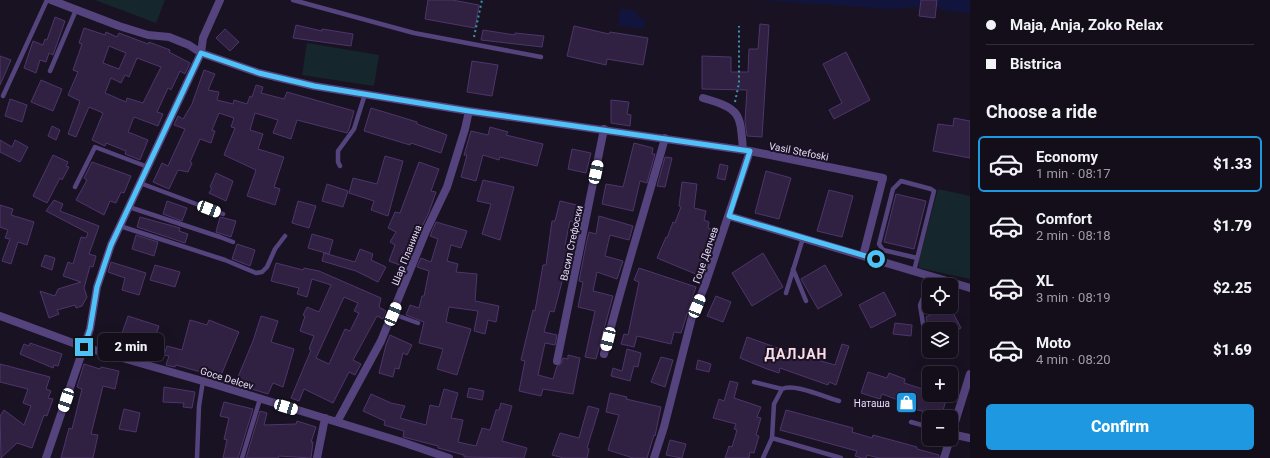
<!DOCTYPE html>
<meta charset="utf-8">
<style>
body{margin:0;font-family:Roboto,sans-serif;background:#1c1723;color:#f1f3f6;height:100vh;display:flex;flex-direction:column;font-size:15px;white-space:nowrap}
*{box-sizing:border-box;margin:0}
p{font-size:13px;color:#9d9ca2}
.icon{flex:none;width:22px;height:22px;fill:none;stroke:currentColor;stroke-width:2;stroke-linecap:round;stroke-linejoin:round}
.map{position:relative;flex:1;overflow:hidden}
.sheet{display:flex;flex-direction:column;background:#130e1a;width:300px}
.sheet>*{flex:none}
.guide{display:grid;align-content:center;height:88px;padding:0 16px;background:#130e1a}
.tools{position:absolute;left:922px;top:278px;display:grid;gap:8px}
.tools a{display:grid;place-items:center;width:36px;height:36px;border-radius:6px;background:#130e1a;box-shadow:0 4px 16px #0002,0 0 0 1px #322e39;font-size:20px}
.end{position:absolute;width:18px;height:18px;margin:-9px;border:5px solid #4fc3f7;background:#111;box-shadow:0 0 0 2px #111}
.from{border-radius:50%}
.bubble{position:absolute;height:28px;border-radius:6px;background:#130e1a;box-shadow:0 4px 16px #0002,0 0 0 1px #322e39;font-size:13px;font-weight:800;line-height:28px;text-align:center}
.car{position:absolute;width:12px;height:24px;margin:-12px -6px;border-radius:5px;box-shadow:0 0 3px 1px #0007;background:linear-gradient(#fff 24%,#345 0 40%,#fff 0 76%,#345 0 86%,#fff 0)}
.guide b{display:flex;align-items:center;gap:14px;height:38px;font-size:15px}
.guide b+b{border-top:1px solid #322e39}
.guide i{width:10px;height:10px;background:#f1f3f6}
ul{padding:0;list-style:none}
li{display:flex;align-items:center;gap:12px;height:56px;margin:0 8px 6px;padding:0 8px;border:2px solid transparent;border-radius:6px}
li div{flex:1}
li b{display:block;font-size:15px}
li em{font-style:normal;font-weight:800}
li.current{border-color:#1e99e1}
li>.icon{width:36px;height:36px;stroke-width:1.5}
h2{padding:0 16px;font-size:18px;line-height:48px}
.button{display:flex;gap:8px;margin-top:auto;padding:8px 16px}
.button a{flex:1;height:46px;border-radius:6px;background:#1e99e1;color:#fff;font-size:16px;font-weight:800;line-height:46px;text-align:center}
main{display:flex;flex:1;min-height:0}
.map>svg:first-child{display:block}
.green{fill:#15272c}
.water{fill:#11153d}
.building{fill:#302042;stroke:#4e356b;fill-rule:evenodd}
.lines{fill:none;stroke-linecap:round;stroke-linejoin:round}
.path{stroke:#3f92a8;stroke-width:2;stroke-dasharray:2 3;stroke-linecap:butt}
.lane{stroke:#54437c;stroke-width:4.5}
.street{stroke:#54437c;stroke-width:8}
.route{stroke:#4fc3f7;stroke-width:5}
.labels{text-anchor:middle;stroke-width:4;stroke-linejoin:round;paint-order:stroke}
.street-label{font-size:10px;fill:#e6d9fa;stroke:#191223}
.poi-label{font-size:10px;fill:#e6d9fa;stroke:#191223;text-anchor:end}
.district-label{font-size:14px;font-weight:bold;letter-spacing:1px;fill:#fadbe6;stroke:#191223}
</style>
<main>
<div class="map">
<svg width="970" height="458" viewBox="0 0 970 458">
<rect width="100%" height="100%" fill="#191223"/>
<path class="green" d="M95 0H165L156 23Z
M307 43 379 55 374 86 302 75Z
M938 189 970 196V279L919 268V259Z"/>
<path class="water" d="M757 0H970V13L943 10 935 5 893 9Z
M620 9 637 11V17L645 19 643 29 618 25Z"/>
<path class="building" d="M428 0H452L479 5 475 28 425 19Z
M921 0H937L935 18 919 16Z
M55 17 65 21 53 55 49 53 46 62 40 60 36 73 24 68 33 41 43 45 45 39 47 40Z
M760 24 769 25 762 137 747 136 745 121 747 90 702 89V56L731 57V72H748L749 49H758Z
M296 25 322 31V29L353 34 351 46 293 38Z
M574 26 609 34 610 32 648 38 643 65 607 59 606 65 567 56Z
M84 28 105 35 106 32 117 37 119 33 148 44 149 42 170 50 169 52 190 63 185 74 180 71 171 90 168 88 157 112 163 114 158 126 134 117 128 132 148 140 140 160 125 154 126 151 106 143 105 146 92 140 103 113 89 107 76 137 68 134 80 101 68 95 78 72 73 70 82 44 79 43ZM109 46 126 53 119 69 103 63ZM137 58 161 67 143 103 127 98 126 102 105 93 111 78 121 83 125 75 129 77Z
M225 29 239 42 230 51 216 38Z
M483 30 515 35V33L544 36 542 47 481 40Z
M846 52 870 100 834 119 829 110 842 103 823 64Z
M0 56 11 60 0 85Z
M472 61 498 65 492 96 467 92Z
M204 70 215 74 208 90 219 92 217 100 233 104 234 100 247 104 250 96 252 97 256 85 263 87 261 93 284 99 287 92 354 111 349 129 347 133 297 120 291 139 273 133 278 120 255 113 250 130 263 134 258 149 284 157 274 187 280 189 275 205 247 196 256 170 224 155 235 128 231 127 234 118 219 113 212 130 215 131 211 143 200 139 190 162 192 163 188 172 178 170 169 189 153 182 162 163 168 166 185 129 174 125 178 116 183 119 192 104Z
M41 80 62 89 53 111 31 102Z
M10 99 27 105 22 122 5 116Z
M611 100 629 102 627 114 631 115 630 126 611 123Z
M371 108 417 122V124L447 135 441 153 411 143 410 145 364 131Z
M954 118 970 121V158L933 151 938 124 953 126Z
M52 126 60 130 56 140 48 136Z
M490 127 508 132 506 135 543 144 537 166 500 157 499 160 483 155 476 181 461 177 467 155H464L471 131 488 135Z
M0 140 12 147 15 140 28 147 20 162 0 152Z
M634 143 653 148 652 154H655L647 183 640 181 633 211 602 204 606 184 623 187Z
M572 149 591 153 586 173 568 169Z
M53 155 68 162 66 166 69 167 62 180 60 178 47 203 33 196Z
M385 156 403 161 388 216 371 210 374 201 349 193 353 178 377 184Z
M665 157 672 158 665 187 657 186Z
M92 162 131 176 124 193 121 192 116 203 110 201 104 215 76 200 87 180 84 178Z
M419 162 439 169 431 191 436 192 429 212 419 233 418 235 415 233 404 253 410 255 405 267 389 261 395 245 390 242 396 232 388 228 395 212 400 213Z
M720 164 728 166 725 180 717 178Z
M766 171 791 178 779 219 755 213Z
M216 173 233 181 226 201 209 193 212 188 210 187Z
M483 180 514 187 500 240 482 234 491 204 477 201Z
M682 182 697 184 694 208 706 211 704 220 709 222 708 228 711 229 710 239 713 240 710 253 708 252 698 275 657 258 666 237 667 238 673 222 675 223 681 207 679 206Z
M327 184 348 191 343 207 322 201Z
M829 190 853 196 842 237 817 231Z
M896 194 926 201 914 249 884 242Z
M54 200 63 204 60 211 99 226 89 254 96 256 93 267 90 266 84 288 87 297 82 306 76 308 75 305 57 310 59 314 49 318 40 291 55 296 58 289 81 282 63 276 68 262 73 264 81 237 86 238 88 233 46 211Z
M167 201 187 208 182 221 163 214Z
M298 201 316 206 309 228 292 223Z
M560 201 581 206 577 222 570 221 565 245 574 247 568 279 563 278 554 312 550 311 544 332 557 335 555 345 545 343 538 375 553 379 557 366 561 364 563 358 568 359V355L580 358 573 394 543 389 541 396 519 391 525 361 521 360 533 310 535 311 543 265H546L552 221H555Z
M0 205 13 209 11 215 34 222 27 245 18 242 11 264 2 261 10 239 5 238 8 230 0 227Z
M599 216 633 226 629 240 610 235 605 256 623 261 617 279 597 272 593 291 613 296 596 359 585 357 595 311 578 307 583 282 579 281 586 245 589 232 596 234Z
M140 217 180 228 179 231 188 234 185 243 137 227Z
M220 217 236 221 231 237 216 232Z
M436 222 467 231 461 248 451 245 447 261 458 264 456 272 477 274 475 301 499 306 496 322 488 320 485 334 474 331 478 311 449 307 446 322 471 329 457 375 437 369 443 349 419 343 424 322 406 315 410 305 419 308 422 296H424L429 271 417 267 421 258 431 262 438 239 430 236Z
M312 234 333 240 329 254 308 248Z
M136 235 158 242 154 256 132 249Z
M237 244 255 250 250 266 232 259Z
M360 249 373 254 371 260 386 267 378 282 356 271 322 261 324 253 355 262Z
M763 253 783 287 752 306 732 273Z
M45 255 55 258 52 270 41 266Z
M111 262 146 273 139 295 122 290 125 278 108 272Z
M276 263 303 270 304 268 319 271 381 298 379 307 386 311 383 319 377 316 353 360 361 364 355 375 349 372 333 403 304 389 299 401 291 398 311 350 309 349 314 336 300 331 305 316 303 315 307 307 319 312 331 285 312 279 307 297 297 294 299 288 271 281ZM344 297 358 303 354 311 359 313 350 331 345 329 329 364 316 358Z
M155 265 180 272 175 287 150 280Z
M825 265 842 295 818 309 801 279Z
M639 268 696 287 681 333 674 332 671 344 637 336 634 347 621 344 624 334 628 335 639 282 634 280Z
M884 292 896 315 871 328 859 305Z
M716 296 731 302 723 322 707 316Z
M946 307H950L961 328 951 333V329H929L926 317Z
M128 316 159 326 152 346 121 336Z
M261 316 278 321 271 342 294 349 283 387 273 383 268 394 235 384 253 341Z
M190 320 207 325 209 320 239 332 219 380 207 375 208 374 176 365 175 367 166 365 169 356 164 355 167 346 182 350Z
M895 323 912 325 911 336 893 334Z
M390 335 412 345 407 355 403 353 399 369 395 368 393 377 379 373 386 345Z
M747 337 786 351 835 365 842 344 849 346 836 385 829 382 828 385 780 368 779 373 767 369 740 358Z
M30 343 62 354 58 366 54 365 53 368 20 354 24 344 29 346Z
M627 349 641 353 638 367 634 366 630 381 611 376 613 368 622 371Z
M661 357 673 360 665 387 651 382Z
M698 360 711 364 709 372 696 369Z
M0 364 50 377 46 389 51 391 48 398 53 399 47 416 44 415 32 448 17 443 1 458 0 416 4 410 24 425 31 406 23 403 28 389 0 382Z
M84 364 100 369 101 367 119 371 115 389 103 386 91 434 98 435 93 458H61L69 428 72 429 82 389 77 387Z
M868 372 887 378 889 373 905 379 904 383 929 391V395H940L947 398 941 416 914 409 897 402 898 400 882 394 880 399 861 393Z
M730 381 738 383 734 398 761 407 757 417 761 418 756 435 759 436 754 453 750 452 749 458H725L729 446 732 447 737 430 734 429 736 424 713 418 719 399 724 401Z
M164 387 195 392 192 408 183 407 184 403 163 402Z
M469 388 484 391 482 400 467 397Z
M444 389 458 393 451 418 463 420 458 442 476 446 482 428 490 430 496 410H499L501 403 512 406 502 441 527 448 524 458 464 457V455L438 448V446L403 437 404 431 384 425 385 421 363 411 371 394 391 403 405 406 400 418 426 425 430 405 439 407Z
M610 393 627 397 626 399 661 407 655 436 654 435 647 458H633L608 450 619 415 606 412Z
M224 402 253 409 238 458H223L227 440 224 439 229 418 220 416Z
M588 406 599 409 587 448 589 449 587 458H564L552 455 560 433 579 438Z
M124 409 140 413 136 432 119 429Z
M786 410 853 428 852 432 872 438 873 435 917 447V449L939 455V458H879L867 455 866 458H862L855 456 857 451 780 430Z
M260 411 267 413 264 425 296 424 297 421 316 427 311 442H313L311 458 279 456 278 458H246Z
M670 440 686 444 682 458 666 455Z"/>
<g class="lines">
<path class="path" d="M474 37 482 0
M735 102 739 83V26"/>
<path class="lane" d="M293 0 414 33 541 57
M50 71 76 10
M3 96 47 0
M340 166 338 162V151L354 129 365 94
M140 183 223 214
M75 187 95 147 148 167
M129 207 220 237 233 242
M120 226 225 260 256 273 262 272 267 267 275 249 285 236
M793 269 806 301
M914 271 934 191 931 189 901 181 893 189 879 244 883 250 917 258
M786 293 803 238
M393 314 418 323
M923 324 920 305 932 276
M754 382 782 389C794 383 824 397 839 401
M911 422 929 427
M772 438 774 404 782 389
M197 458 199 406 203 381
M242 458 260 399
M763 458 772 438 841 458"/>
<path class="street" d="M51 0 119 26 148 35 169 37 189 45 201 53 259 73 314 86 469 111 750 151 883 178 863 256
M703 98C741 109 740 113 743 150
M729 216 970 288
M0 316 84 347 213 384 399 441 449 458
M604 354C622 281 645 210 665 138
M557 361 604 129
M337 422 381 341 426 231 447 187 465 129 469 111
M951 434 970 438
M951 435 970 374
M46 458 90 329 97 287 111 245 201 53 203 38 220 0
M317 458 325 418
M654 458 664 427 692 317 705 285 750 151
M944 458 950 439"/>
</g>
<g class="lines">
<path class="route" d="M84 347 90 329 97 287 111 245 201 53 259 73 314 86 469 111 750 151 729 216 876 259"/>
</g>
<defs>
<symbol id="shop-square" viewBox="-11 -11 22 22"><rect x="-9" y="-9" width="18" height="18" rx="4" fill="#1e99e1" stroke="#191223"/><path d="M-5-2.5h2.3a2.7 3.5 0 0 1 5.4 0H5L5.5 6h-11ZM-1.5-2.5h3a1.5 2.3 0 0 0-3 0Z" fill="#fff"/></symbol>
</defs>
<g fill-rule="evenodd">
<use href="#shop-square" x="894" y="390" width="25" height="25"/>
</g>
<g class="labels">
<g class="street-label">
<text transform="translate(799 151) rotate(11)" y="4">Vasil Stefoski</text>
<text transform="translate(571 243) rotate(-78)" y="4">Васил Стефоски</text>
<text transform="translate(406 255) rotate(-68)" y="4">Шар Планина</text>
<text transform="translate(705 255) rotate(-71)" y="4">Гоце Делчев</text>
<text transform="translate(227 378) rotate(17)" y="4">Goce Delcev</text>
</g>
<g class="poi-label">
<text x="890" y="407">Наташа</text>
</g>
<g class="district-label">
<text x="796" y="359">ДАЛЈАН</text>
</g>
</g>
</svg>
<div class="tools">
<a><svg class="icon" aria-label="locate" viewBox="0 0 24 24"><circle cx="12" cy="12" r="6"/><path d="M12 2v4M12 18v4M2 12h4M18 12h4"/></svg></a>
<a><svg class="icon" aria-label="layers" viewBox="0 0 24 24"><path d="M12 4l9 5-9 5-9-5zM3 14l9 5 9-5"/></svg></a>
<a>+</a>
<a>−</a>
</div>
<i class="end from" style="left:876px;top:259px"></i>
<i class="end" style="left:84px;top:347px"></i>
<div class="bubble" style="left:98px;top:333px;width:66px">2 min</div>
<i class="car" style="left:596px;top:172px;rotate:12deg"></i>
<i class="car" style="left:209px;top:209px;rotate:111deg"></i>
<i class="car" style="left:697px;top:306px;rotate:22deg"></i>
<i class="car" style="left:393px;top:314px;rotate:22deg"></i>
<i class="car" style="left:608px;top:339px;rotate:194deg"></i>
<i class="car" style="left:66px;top:400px;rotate:198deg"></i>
<i class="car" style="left:286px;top:407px;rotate:107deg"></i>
</div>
<section class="sheet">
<div class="guide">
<b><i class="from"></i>Maja, Anja, Zoko Relax</b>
<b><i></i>Bistrica</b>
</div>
<h2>Choose a ride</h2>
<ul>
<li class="current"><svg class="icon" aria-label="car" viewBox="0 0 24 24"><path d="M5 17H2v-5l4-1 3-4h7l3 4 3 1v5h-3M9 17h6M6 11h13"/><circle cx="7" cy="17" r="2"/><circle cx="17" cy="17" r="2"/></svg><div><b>Economy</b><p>1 min · 08:17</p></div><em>$1.33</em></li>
<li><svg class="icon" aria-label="car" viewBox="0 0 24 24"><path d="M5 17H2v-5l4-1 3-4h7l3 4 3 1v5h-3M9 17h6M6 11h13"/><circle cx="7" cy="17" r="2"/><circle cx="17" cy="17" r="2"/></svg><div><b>Comfort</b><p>2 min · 08:18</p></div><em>$1.79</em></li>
<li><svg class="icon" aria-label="car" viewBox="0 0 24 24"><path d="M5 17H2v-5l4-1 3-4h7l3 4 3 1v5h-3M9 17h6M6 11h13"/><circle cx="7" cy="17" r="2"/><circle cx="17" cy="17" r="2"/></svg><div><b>XL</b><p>3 min · 08:19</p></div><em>$2.25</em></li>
<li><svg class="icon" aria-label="car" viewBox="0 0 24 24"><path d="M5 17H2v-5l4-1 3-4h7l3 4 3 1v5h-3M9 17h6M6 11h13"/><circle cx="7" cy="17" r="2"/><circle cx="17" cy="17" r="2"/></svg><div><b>Moto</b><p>4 min · 08:20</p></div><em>$1.69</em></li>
</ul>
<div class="button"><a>Confirm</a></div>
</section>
</main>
